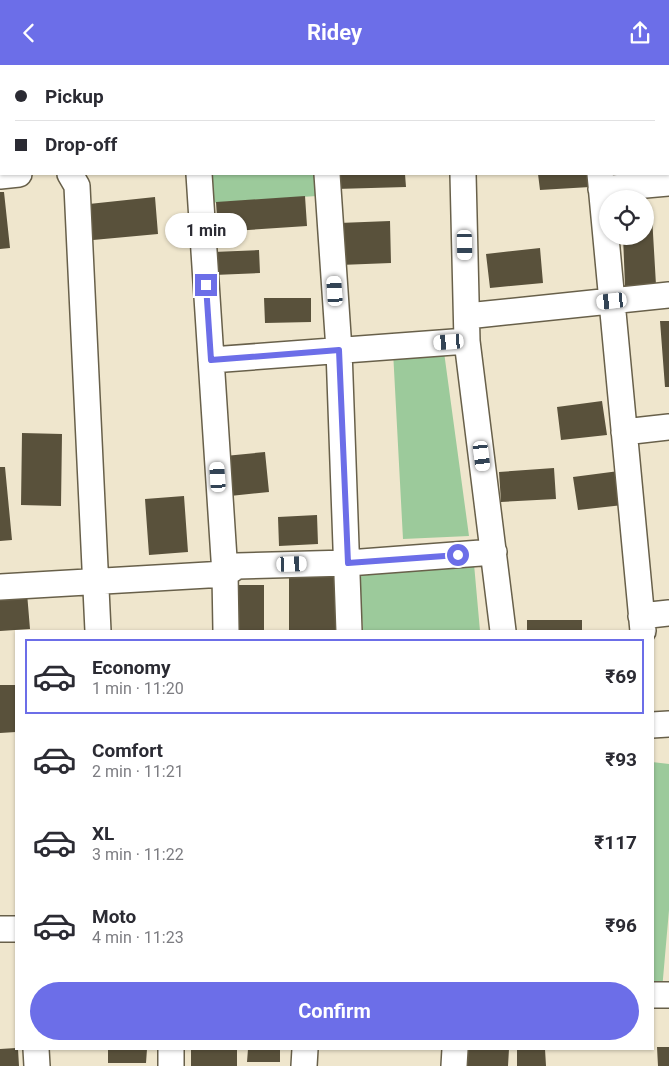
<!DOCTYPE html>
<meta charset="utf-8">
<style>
body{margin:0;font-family:Roboto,sans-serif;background:#f2f2f3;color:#2b2b33;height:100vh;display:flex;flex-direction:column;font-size:19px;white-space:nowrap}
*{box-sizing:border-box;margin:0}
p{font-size:16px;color:#7c7c81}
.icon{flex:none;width:28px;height:28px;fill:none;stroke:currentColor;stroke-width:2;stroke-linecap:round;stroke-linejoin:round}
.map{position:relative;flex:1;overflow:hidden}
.drawer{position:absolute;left:15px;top:565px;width:639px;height:420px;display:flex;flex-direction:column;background:#fff;border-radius:0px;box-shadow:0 1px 4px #0004}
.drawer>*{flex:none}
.top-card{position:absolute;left:0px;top:0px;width:670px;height:110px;box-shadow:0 1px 4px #0004;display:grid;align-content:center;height:110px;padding:0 15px;background:#fff}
.controls{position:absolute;left:599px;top:125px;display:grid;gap:10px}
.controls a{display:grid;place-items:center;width:55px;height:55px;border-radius:50%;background:#fff;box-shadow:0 1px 4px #0004;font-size:25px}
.end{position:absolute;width:22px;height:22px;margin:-11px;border:6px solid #6c6ee8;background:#fff;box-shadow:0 0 0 2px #fff}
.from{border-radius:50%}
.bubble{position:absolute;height:35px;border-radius:18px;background:#fff;box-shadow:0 1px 4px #0004;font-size:16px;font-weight:700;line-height:35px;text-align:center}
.car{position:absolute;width:15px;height:30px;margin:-15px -8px;border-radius:6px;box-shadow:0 0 4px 1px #0007;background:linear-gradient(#fff 24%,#345 0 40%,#fff 0 76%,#345 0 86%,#fff 0)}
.top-card b{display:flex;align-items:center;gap:18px;height:48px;font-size:19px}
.top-card b+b{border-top:1px solid #e1e1e2}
.top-card i{width:12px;height:12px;background:#2b2b33}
ul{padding:9px 0 0;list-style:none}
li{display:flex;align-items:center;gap:15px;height:75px;margin:0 10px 8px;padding:0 5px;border:2px solid transparent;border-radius:0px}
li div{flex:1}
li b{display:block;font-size:19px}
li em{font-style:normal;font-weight:700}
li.active{border-color:#6c6ee8}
li>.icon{width:45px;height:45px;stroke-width:1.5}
.button{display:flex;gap:10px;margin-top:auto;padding:10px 15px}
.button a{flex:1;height:58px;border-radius:30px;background:#6c6ee8;color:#fff;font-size:20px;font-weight:700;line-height:58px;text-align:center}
header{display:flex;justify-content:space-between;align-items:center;height:65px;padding:0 15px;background:#6c6ee8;color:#fff;font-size:22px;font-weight:700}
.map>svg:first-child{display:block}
.green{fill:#9cca9b}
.building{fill:#59513b}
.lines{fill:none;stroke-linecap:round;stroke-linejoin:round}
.minor-casing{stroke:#68604a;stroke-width:28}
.minor{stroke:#fff;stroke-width:25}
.route{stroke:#6c6ee8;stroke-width:6}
</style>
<header><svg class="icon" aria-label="back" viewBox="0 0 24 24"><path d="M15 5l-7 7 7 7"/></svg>Ridey<svg class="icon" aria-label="share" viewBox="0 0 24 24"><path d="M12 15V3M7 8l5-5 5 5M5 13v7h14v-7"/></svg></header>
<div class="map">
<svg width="669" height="1001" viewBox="0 0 669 1001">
<rect width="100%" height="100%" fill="#efe6cd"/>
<path class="green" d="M206 109H315L317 131 207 138Z
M393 286 444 287 469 471 403 474Z
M474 499 480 566H363L359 509Z
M652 697 669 699V845L662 925H652Z"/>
<path class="building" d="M335 109H405L406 122 336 124Z
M538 109H590V122L540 125Z
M0 127H4L10 183 0 184Z
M305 131 307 161 218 167 216 137Z
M155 132 158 169 93 175 89 139Z
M645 151H652L656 220 625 221 623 171H645Z
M390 156 391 198 340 200 339 158Z
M540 183 543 218 490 223 486 189Z
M259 185 260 208 214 210 213 187Z
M264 233H311V257L265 258Z
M660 256H669V322H665Z
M602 336 607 370 561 375 557 342Z
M22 368 62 369 61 441 21 440Z
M265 387 269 427 230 431 225 391Z
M0 402H5L12 475 0 476Z
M554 403 556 434 501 437 499 407Z
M619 406 623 440 578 445 573 412Z
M184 431 188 487 149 490 145 434Z
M317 450 318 479 279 481 278 452Z
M336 507V566H289V508Z
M230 520H264V566H230Z
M27 528 30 564 0 566V530Z
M527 555H582V566H527Z
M0 620H16V667L0 668Z
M657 982H669V1001H658Z
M16 983 18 984 19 1001H0V984Z
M108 984H147L146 998H108Z
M191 984H237V1001H191Z
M248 984H280V997H247Z
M464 984H509L508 1001H463Z
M517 984H545L546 1001H517Z"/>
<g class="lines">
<defs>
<path id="minor" d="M44 0V1
M322 0V1
M461 0V1
M591 0V1
M0 59H1
M70 109 77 121 98 566
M199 109 225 509 226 566
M327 109 339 285 349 566
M463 109 467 276 503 566
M600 109 643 566
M0 111 19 109
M601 124 669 118
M467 251 669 230
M211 295 467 276
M624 367 669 362
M0 522 225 509 237 501 348 498 494 487
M641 551 669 548
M652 660 669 659
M0 864H16
M652 930H669
M36 984 37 1001
M171 1001V984
M304 1001 305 984
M454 1001 455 984"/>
</defs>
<use href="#minor" class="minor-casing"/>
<use href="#minor" class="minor"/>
</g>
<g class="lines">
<path class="route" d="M206 220 211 295 339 285 348 498 458 490"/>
</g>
</svg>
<div class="controls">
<a><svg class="icon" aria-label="locate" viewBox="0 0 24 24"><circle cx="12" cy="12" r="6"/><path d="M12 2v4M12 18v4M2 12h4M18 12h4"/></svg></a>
</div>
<i class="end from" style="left:458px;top:490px"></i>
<i class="end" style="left:206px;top:220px"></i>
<div class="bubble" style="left:165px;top:148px;width:82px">1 min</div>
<i class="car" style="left:465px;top:180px;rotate:179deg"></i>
<i class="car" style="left:335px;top:226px;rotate:356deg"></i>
<i class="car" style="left:612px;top:236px;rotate:264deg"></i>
<i class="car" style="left:449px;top:277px;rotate:266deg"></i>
<i class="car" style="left:482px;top:391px;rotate:173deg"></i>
<i class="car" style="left:218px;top:412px;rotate:356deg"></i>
<i class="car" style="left:292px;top:499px;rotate:88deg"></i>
<div class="top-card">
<b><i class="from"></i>Pickup</b>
<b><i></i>Drop-off</b>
</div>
<section class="drawer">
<ul>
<li class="active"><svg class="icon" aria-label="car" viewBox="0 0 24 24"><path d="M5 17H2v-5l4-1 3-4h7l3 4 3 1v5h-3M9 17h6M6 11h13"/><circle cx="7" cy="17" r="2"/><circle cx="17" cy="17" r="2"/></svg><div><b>Economy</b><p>1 min · 11:20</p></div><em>₹69</em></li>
<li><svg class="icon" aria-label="car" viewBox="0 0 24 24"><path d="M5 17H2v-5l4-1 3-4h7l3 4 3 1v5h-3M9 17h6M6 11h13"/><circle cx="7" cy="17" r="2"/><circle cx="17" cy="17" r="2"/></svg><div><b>Comfort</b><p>2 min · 11:21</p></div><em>₹93</em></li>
<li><svg class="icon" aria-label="car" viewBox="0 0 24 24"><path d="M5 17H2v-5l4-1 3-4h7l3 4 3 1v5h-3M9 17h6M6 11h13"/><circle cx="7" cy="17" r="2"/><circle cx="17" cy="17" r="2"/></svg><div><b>XL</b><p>3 min · 11:22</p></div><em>₹117</em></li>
<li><svg class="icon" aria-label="car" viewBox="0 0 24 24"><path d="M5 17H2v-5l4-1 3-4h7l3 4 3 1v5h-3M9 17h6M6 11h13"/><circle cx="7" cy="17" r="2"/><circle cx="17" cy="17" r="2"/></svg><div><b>Moto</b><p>4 min · 11:23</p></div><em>₹96</em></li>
</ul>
<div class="button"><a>Confirm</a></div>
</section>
</div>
